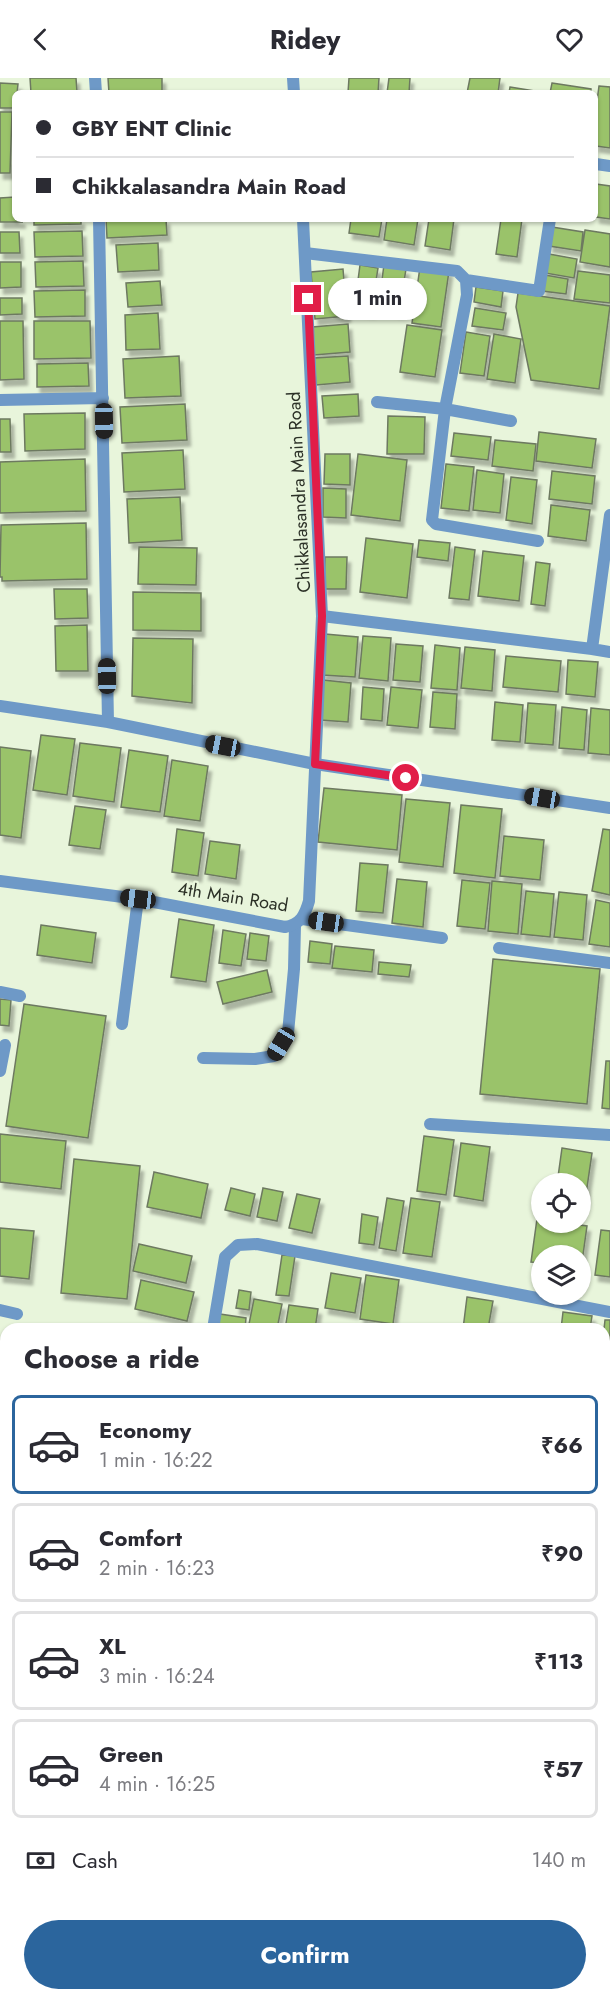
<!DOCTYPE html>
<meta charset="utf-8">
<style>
body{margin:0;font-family:Jost,sans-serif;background:#f2f2f3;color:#2b2b33;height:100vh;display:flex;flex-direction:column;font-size:22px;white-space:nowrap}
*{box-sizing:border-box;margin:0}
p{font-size:20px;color:#7c7c81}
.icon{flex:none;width:33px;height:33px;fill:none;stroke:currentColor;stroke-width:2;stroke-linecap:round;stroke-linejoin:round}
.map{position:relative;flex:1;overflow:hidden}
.details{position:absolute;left:0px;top:1245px;width:610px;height:678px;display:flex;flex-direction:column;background:#fff;border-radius:18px 18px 0 0;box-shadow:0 2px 4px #0004}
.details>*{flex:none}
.top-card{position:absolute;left:12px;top:12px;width:586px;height:132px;border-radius:9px;box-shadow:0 2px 4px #0004;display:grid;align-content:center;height:132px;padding:0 24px;background:#fff}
.fabs{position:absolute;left:531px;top:1095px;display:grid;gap:12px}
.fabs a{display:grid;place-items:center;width:60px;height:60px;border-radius:50%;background:#fff;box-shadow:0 2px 4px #0004;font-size:30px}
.end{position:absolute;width:27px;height:27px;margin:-14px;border:8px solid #e11d48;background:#fff;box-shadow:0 0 0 3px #fff}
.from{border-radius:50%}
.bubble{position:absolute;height:42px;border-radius:21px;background:#fff;box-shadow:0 2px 4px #0004;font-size:20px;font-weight:700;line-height:42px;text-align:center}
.car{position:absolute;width:18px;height:36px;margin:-18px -9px;border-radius:8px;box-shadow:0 0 4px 2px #0007;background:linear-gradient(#222 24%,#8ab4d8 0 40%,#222 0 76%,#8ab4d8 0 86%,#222 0)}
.top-card b{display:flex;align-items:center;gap:21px;height:57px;font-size:22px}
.top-card b+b{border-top:2px solid #e1e1e2}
.top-card i{width:15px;height:15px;background:#2b2b33}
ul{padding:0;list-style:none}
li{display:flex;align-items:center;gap:18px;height:99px;margin:0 12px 9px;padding:0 12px;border:3px solid #e1e1e2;border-radius:9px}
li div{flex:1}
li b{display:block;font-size:22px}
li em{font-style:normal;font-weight:700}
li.on{border-color:#2b659d}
li>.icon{width:54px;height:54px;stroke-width:1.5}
h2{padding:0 24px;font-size:27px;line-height:72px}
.pay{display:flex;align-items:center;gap:15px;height:66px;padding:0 24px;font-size:22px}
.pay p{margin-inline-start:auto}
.cta{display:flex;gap:12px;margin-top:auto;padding:12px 24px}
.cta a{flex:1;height:69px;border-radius:36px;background:#2b659d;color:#fff;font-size:24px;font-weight:700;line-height:69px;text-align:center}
header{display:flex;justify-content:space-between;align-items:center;height:78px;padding:0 24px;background:#fff;font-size:27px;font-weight:700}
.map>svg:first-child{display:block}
.building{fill:#9ac36a;stroke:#6d7961;stroke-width:1.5;filter:url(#shadow)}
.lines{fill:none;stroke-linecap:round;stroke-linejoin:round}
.service{stroke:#6e99c7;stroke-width:12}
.minor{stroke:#6e99c7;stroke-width:12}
.tertiary{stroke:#6e99c7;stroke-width:12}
.route{stroke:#e11d48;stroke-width:8}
.labels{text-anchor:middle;stroke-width:4.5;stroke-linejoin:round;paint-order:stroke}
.street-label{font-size:18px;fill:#2c3127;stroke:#e8f5db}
</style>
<header><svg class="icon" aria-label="back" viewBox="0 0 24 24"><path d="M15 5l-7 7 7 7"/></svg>Ridey<svg class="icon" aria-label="heart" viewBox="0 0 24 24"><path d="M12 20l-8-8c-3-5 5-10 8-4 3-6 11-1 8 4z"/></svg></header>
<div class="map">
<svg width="610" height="1923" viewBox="0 0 610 1923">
<defs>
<filter id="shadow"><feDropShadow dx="3.5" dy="6" stdDeviation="1.5" flood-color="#0004"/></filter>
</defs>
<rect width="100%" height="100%" fill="#e8f5db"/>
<path class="building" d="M30 0H76L77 14 31 15Z
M108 0H162V15H109Z
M349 0H379L378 15H348Z
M389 0H410L409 15H387Z
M470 0H500L498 15H467Z
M0 5 18 6 17 15H15V30H0Z
M552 5 591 11V15H550Z
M599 8 610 9V70L596 68V31Z
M510 9 541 14 540 15H509Z
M0 34H12L10 95H0Z
M596 106 610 108V141L596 139Z
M15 119V141H21L22 144H0V120Z
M34 141H81V146L34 147Z
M106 141H166L167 157 107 160Z
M351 141H382L379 159 349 155Z
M387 141H418L414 167 384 162Z
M429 141H454L450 172 425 168Z
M501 141H522L517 179 496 176Z
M552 149 583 154 581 173 549 168Z
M585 152 610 156V189L580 184Z
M82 153 83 178 35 179 34 154Z
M0 154H19L20 175H0Z
M158 165 159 192 118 194 116 167Z
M549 176 577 181 574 200 545 195Z
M83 183 84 208 36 209 35 184Z
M0 184H21V209L0 210Z
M360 187 378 190 371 234 354 232Z
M384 187 406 191 399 234 378 231Z
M420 189 449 193 441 249 412 245Z
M343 191 347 238 315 241 311 194Z
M578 193 610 197V225L574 221Z
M545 197 568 201 566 216 542 213Z
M160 203 162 227 128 229 126 205Z
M476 209 503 213 501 229 474 224Z
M85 212V238L35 239 34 213Z
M518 215 610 228 599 311 531 302 516 229Z
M0 220H22V236L0 237Z
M475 230 506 235 503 252 472 248Z
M158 235 160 271 126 272 125 237Z
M0 243H23L24 301 0 302Z
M34 243H90L91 280 34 281Z
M348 246 350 274 314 277 312 249Z
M407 247 442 252 435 299 400 294Z
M466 254 490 258 484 298 460 295Z
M494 256 521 261 515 305 487 301Z
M179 278 181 318 125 320 123 281Z
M348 278 350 304 316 307 314 280Z
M88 285 89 308 37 309V286Z
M358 316 359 338 324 340 322 318Z
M185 326 187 362 122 365 120 329Z
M85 335V371L25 373 24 336Z
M388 338 425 339 424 376H387Z
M0 341H10L11 374H0Z
M539 354 596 361 592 390 536 383Z
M454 355 491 359 488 382 451 378Z
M495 362 536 366 533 393 492 388Z
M183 372 185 411 124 414 122 375Z
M325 376H350V407L324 406Z
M358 376 407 382 400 443 351 437Z
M85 381 86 433 0 435V384Z
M446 386 474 389 469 433 441 430Z
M477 392 504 396 500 435 473 432Z
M552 393 595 398 592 426 549 421Z
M511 399 537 402 532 446 506 442Z
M323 410 346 411V440L323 439Z
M180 419 182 462 129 465 127 421Z
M551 427 590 432 586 463 548 458Z
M86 445 87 501 2 503V499H0L1 447Z
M366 460 413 466 407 520 360 514Z
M419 462 450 465 448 483 417 479Z
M139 469 197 470 196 507 138 506Z
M455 469 475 472 469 522 449 520Z
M483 473 524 478 519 523 478 518Z
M325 479H347L346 511H324Z
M536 484 550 486 545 528 531 526Z
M54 511H87L88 540 55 541Z
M133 514 201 515V553L133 552Z
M87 547 88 593H56L55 548Z
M325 556 358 559 355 599 322 597Z
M363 558 391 560 388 603 359 600Z
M133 560 193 561 192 625 132 618Z
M396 566 423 568 420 604 393 602Z
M435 567 460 570 457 612 431 610Z
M465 569 495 572 492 613 461 610Z
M506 578 561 583 558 614 503 609Z
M568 582 598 584 595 619 566 616Z
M323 602 351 605 348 644 320 642Z
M363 609 384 611 382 643 361 641Z
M391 609 422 612 418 650 387 647Z
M433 614 457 616 455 651 430 649Z
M495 624 523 627 520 664 492 662Z
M528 625 556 627 553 667 525 665Z
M562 629 587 632 584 672 559 670Z
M591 630 610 632V677L588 675Z
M41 657 75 661 67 717 33 712Z
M80 665 121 670 114 724 73 718Z
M0 669 31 673 21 760 0 757Z
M129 672 168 678 160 734 121 729Z
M172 682 208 688 200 743 164 738Z
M324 710 402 717 397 772 318 764Z
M406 721 450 725 443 789 399 784Z
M461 727 502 731 495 800 454 795Z
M75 728 106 732 100 771 69 767Z
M177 751 204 755 198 798 172 794Z
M603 751 610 752V817L592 813Z
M504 758 544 762 540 802 500 798Z
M210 763 240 767 236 801 205 796Z
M360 785 388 787 383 835 356 833Z
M397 801 427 804 423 849 392 845Z
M462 802 490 805 485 851 457 848Z
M492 803 522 806 518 856 488 853Z
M526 813 554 816 550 859 521 856Z
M559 814 587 817 583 862 554 859Z
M596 822 610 825V869L589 866Z
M179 841 214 847 206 904 171 899Z
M41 847 96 855 92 885 37 877Z
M223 852 246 856 241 888 219 885Z
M250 855 269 858 266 883 247 881Z
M310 863 332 866 330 886 308 884Z
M335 868 374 872 372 894 332 890Z
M493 881 600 891 587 1026 480 1016Z
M379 884 411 887 409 899 378 896Z
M267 892 272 914 223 926 217 904Z
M0 921 11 922 9 948 0 947Z
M24 926 106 938 88 1060 6 1048Z
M606 983H610V1031L602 1030Z
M0 1056 66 1063 61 1111 0 1104Z
M424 1058 454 1062 446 1117 417 1113Z
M461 1065 490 1069 483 1123 454 1118Z
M562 1070 592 1075 585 1123H580V1106H557Z
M74 1081 140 1088 127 1221 61 1215Z
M154 1094 208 1106 201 1140 147 1129Z
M231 1110 255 1116 250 1138 225 1132Z
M263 1110 283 1114 277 1143 257 1139Z
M297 1116 320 1121 312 1155 289 1150Z
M387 1120 404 1123 396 1173 379 1170Z
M411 1120 440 1124 432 1179 403 1175Z
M362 1136 378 1139 374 1167 359 1165Z
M537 1141 542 1142V1144H559L587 1148 581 1191 580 1178H542V1185L531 1184Z
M0 1150 34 1153 29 1201 0 1198Z
M601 1152 610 1153V1199L595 1197Z
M139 1166 192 1178 186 1205 133 1193Z
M282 1177 295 1178 289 1218 276 1217Z
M331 1195 361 1200 355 1235 325 1230Z
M366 1197 399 1202 393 1246 360 1241Z
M141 1202 194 1214 187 1243 135 1231Z
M239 1212 251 1214 249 1232 236 1230Z
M467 1219 493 1223 488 1251H463Z
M254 1221 282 1226 277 1251H248Z
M289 1227 318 1231 315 1251H285Z
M563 1234 592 1238 590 1251H561Z
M220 1236 246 1240 245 1251H218Z
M605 1242H610V1279L604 1278V1251Z
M604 1283 610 1284V1329L604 1328Z
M0 1365 6 1367V1425L0 1424Z
M0 1727 6 1729V1769L0 1768Z
M609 1743H610V1777L604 1776V1764Z
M604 1780 610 1782V1815L604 1814Z
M610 1855V1917L604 1916V1879Z
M87 1917H96L111 1921 110 1923H85Z
M156 1917H206L204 1923H172L155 1919Z
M277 1917H303L302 1923H276Z
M550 1917H582L581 1923H549Z"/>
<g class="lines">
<path class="service" d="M203 980 255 981 274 978 288 955 294 891 295 847
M0 993 5 967
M0 1232 17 1236"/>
<path class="minor" d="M95 0 96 15
M596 86 610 88
M99 141 108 644
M305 175 457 193 466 202 467 217 445 331 432 442 436 446 538 463
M466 202 539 213 550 141
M0 322 103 320
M377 324 445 331 511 343
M322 538 592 571 610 437
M592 571 610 574
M0 628 108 644 315 686 610 730
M302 841 442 860
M499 870 610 885
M0 914 20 918
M122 946 138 821
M430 1046 610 1057
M213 1251 225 1179 238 1167 257 1166 610 1234
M604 1349 610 1350
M604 1509 610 1511
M604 1641 610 1643
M0 1671 6 1672
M604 1731 610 1733
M604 1837 610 1838
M78 1923 79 1917
M413 1923 415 1917"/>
<path class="tertiary" d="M293 0 294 15
M0 803 138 821 285 849C301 846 305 837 309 823L322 538 303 141"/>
</g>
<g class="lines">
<path class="route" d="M308 221 322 538 315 686 406 700"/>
</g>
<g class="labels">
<g class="street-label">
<text transform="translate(299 414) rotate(-93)" y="6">Chikkalasandra Main Road</text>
<text transform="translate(233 819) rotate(9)" y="6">4th Main Road</text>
</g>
</g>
</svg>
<div class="fabs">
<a><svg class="icon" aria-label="locate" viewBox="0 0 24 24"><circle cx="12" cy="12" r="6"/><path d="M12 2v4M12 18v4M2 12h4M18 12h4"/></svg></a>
<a><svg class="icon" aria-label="layers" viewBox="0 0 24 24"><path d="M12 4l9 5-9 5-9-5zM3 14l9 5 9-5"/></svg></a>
</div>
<i class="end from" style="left:406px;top:700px"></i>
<i class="end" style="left:308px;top:221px"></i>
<div class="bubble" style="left:328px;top:200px;width:99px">1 min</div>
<i class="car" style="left:104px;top:343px;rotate:179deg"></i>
<i class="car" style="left:107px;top:598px;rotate:359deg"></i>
<i class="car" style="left:223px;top:668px;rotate:281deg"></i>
<i class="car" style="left:542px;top:720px;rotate:279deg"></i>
<i class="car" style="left:138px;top:821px;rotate:277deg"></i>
<i class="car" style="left:326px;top:844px;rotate:278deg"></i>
<i class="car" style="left:281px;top:966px;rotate:211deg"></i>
<div class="top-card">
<b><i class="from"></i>GBY ENT Clinic</b>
<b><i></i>Chikkalasandra Main Road</b>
</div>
<section class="details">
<h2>Choose a ride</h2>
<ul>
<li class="on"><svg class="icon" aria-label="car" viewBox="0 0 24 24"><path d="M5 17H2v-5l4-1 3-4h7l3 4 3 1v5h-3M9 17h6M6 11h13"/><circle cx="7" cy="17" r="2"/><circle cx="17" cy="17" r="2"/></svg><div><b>Economy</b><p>1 min · 16:22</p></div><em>₹66</em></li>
<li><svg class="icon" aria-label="car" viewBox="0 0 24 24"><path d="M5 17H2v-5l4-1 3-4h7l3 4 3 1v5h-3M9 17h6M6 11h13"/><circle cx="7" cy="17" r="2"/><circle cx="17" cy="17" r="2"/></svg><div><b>Comfort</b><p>2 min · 16:23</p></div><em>₹90</em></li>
<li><svg class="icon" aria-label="car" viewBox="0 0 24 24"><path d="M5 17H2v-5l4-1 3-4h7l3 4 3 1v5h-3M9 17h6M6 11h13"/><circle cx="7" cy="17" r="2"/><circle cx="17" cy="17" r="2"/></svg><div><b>XL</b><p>3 min · 16:24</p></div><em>₹113</em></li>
<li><svg class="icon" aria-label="car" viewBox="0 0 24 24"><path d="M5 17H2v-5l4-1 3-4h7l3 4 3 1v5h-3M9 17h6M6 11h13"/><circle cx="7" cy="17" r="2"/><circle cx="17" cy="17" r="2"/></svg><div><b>Green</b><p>4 min · 16:25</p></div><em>₹57</em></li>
</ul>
<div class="pay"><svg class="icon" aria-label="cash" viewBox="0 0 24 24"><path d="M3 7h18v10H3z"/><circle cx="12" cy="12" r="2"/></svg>Cash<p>140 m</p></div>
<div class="cta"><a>Confirm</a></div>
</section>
</div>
